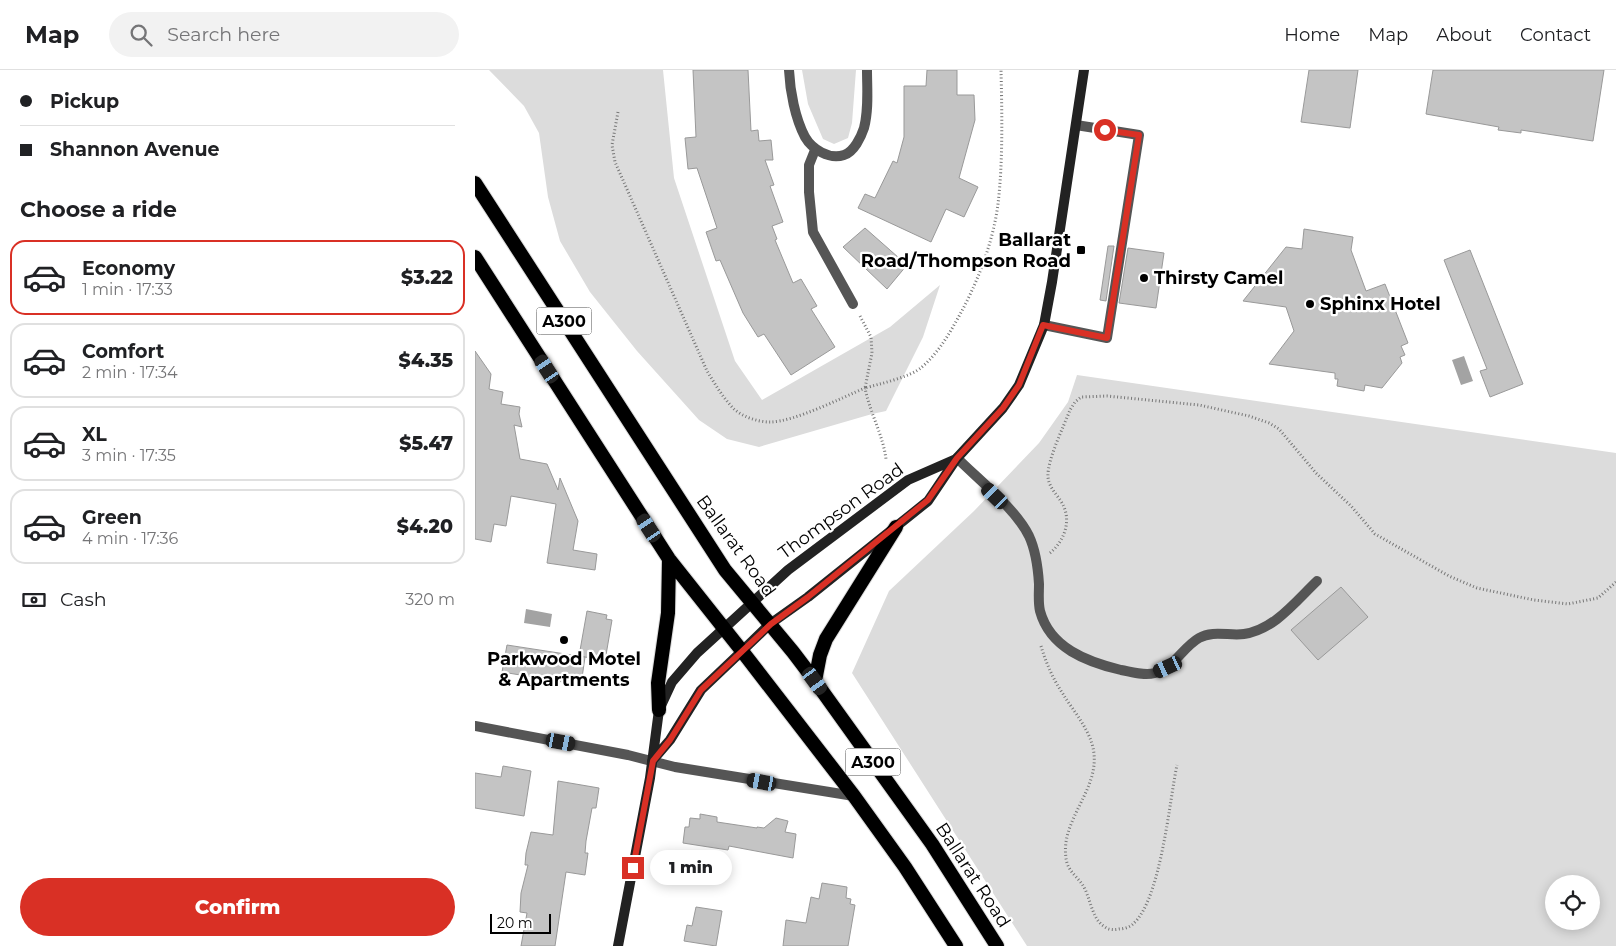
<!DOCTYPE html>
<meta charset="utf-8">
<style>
body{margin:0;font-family:Montserrat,sans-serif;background:#f2f2f2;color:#202124;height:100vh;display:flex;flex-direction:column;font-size:19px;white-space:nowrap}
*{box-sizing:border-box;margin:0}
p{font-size:16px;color:#757577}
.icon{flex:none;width:28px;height:28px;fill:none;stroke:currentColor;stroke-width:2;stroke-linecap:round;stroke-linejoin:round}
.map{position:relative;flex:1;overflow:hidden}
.sheet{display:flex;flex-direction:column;background:#fff;width:475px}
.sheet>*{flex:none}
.hud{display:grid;align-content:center;height:110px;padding:0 20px;background:#fff}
.buttons{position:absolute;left:1070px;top:805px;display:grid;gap:10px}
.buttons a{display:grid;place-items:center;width:55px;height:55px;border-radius:50%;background:#fff;box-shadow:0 2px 12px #0003;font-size:25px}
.scale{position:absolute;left:15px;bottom:12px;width:61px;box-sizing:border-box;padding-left:5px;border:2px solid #000;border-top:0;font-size:14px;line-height:18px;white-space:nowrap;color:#000;-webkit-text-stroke:4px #fff;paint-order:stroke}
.end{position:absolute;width:22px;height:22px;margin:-11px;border:6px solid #d93025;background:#fff;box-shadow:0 0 0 2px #fff}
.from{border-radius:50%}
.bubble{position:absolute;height:35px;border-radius:18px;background:#fff;box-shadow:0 2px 12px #0003;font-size:16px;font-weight:800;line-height:35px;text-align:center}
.car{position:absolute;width:15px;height:30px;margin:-15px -8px;border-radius:6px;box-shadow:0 0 4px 1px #0007;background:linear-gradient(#222 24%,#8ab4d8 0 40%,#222 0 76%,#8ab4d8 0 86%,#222 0)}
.hud b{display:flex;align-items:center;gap:18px;height:48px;font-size:19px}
.hud b+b{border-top:1px solid #e0e0e0}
.hud i{width:12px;height:12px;background:#202124}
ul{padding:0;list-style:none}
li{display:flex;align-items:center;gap:15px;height:75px;margin:0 10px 8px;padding:0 10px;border:2px solid #e0e0e0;border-radius:15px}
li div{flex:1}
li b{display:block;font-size:19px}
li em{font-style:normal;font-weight:800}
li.on{border-color:#d93025}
li>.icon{width:45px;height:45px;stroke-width:1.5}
h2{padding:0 20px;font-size:22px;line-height:60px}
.pay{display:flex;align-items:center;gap:12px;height:55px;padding:0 20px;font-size:19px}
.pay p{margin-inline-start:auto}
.primary-button{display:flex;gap:10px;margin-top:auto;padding:10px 20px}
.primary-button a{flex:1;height:58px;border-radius:30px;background:#d93025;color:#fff;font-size:20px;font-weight:800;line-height:58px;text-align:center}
header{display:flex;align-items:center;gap:30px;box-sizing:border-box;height:70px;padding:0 25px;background:#fff;border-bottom:1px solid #e0e0e0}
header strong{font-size:24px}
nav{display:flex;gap:28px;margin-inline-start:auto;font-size:18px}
.search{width:350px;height:45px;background:#f2f2f2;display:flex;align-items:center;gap:12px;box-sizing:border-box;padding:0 18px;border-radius:28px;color:#757577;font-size:19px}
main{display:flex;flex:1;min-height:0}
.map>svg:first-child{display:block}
.green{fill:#dcdcdc;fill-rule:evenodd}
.water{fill:#a3a3a3}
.building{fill:#c4c4c4;stroke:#999}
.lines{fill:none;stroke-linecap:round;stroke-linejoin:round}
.trunk-casing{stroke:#dbdbdb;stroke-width:16}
.path{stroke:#777;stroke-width:3;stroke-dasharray:1 2.5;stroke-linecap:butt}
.service{stroke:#555;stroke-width:10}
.minor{stroke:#555;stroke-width:10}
.secondary{stroke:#222;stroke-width:10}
.trunk{stroke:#000;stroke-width:14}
.route{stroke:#d93025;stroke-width:6}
.poi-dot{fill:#000;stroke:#fff;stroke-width:2}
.labels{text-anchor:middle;stroke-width:4.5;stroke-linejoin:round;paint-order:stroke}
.shield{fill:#fff;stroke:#4c4c4c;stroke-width:1}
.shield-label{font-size:16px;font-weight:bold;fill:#000}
.poi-label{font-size:18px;font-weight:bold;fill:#000;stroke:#fff;text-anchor:start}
.street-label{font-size:18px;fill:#000;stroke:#fff}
</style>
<header>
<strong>Map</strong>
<div class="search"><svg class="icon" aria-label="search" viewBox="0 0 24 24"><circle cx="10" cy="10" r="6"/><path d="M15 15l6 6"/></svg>Search here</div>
<nav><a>Home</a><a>Map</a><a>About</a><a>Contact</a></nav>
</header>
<main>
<section class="sheet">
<div class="hud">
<b><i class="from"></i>Pickup</b>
<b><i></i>Shannon Avenue</b>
</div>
<h2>Choose a ride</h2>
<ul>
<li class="on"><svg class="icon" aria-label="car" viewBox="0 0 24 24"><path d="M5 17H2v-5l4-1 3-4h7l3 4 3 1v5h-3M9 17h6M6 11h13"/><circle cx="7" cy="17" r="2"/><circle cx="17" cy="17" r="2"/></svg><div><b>Economy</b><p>1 min · 17:33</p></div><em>$3.22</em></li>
<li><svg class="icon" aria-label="car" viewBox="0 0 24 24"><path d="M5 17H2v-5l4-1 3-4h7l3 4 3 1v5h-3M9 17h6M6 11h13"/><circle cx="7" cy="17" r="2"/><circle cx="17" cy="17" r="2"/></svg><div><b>Comfort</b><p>2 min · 17:34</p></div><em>$4.35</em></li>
<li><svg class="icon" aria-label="car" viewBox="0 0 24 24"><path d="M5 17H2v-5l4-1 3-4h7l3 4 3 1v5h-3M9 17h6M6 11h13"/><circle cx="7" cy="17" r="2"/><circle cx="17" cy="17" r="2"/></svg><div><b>XL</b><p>3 min · 17:35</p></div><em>$5.47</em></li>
<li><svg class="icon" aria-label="car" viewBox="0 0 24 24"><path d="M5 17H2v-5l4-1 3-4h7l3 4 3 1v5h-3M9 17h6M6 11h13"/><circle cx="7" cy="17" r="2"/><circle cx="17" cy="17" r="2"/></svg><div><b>Green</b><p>4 min · 17:36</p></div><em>$4.20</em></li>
</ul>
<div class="pay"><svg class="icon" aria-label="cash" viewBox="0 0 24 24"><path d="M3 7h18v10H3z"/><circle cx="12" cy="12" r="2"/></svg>Cash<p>320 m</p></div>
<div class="primary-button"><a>Confirm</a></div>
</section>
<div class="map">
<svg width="1141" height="876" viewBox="0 0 1141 876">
<rect width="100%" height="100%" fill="#fff"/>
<path class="green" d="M14 0H188L199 108 260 291 287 330 415 257 465 215 448 267 411 341 397 344 284 377 252 369 224 350 162 281 115 222 85 171 73 127 64 63 49 36Z
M327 0H381L377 53 373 68 359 74 348 69 333 34Z
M602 305 1141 383V876H552L377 603 414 521 499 441 564 373 593 332ZM1079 814H1116V851H1079Z"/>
<path class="water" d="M989 286 998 311 986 315 977 290Z
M51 539 77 544 75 557 49 553Z"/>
<path class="building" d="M218 0H273L276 61 283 60 284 71 296 70 298 90H290L299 115 295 116 308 152 297 156 302 169 300 170 318 213 326 209 342 236 336 239 360 277 316 305 289 264 283 267 268 243 245 190 241 191 231 162 242 158 222 98 213 99 210 68 221 67Z
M452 0H482V25H499L500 50 484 108 503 117 489 147 471 139 456 172 383 138 390 124 400 128 418 91 422 93 429 67V16H451Z
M834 0H883L875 58 826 52Z
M958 0H1129L1118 71 1046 60V63L1023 60 1024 57 951 44Z
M390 158 432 195 412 219 368 177Z
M829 159 878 167 876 180 891 221 910 214 933 273 926 276 930 285 925 287 927 293 907 318 890 315 889 321 862 316 863 309H860V303L794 294 819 261 811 237 768 231 811 177 827 179Z
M633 176H639L631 231 625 230Z
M653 178 689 183 681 238 644 233Z
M995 180 1048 314 1015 327 1005 301 1012 299 969 190Z
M0 281 16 304 14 319 28 322 26 334 45 337 44 344 47 357 39 355 45 389 72 394 83 420 85 408 103 451 98 480 122 484 120 500 72 493 81 434 36 426 31 456 19 454 16 472 0 469Z
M866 517 893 547 843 590 816 560Z
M112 541 132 545 131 549 137 550 131 585 123 583 122 589 104 586Z
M32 575 110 587 106 615 27 602Z
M28 696 56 701 49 746 0 738V703L26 707Z
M83 711 124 718 121 738H117L111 771 110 783H113L110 805 91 802 80 876H46L52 843 45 842 46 823 53 795H50L51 783 56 762 78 765Z
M225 744 242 747V752L282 758V757L289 758 301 748 313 751 310 762 321 764 318 788 254 776 253 780 208 773 210 757H214L215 748 225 749Z
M347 813 372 817 371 828 376 829 375 834 380 835 373 876H308L311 850 331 853 336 827 344 829Z
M221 837 247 841 241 876 209 871 212 855 217 856Z"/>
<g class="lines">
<defs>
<path id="trunk" d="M0 113 250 500 318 582 340 611 457 774 522 876
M0 187 194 489 267 581 379 726 430 797 481 876
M340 611 345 585 351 569 421 457
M184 640 183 613 193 543 194 489"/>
</defs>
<use href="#trunk" class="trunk-casing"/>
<path class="path" d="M143 42 137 75 140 92 232 301C240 314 248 328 259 339 268 347 283 352 295 352 319 352 366 328 390 318 395 343 408 365 411 389
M385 246 396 267 397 283 390 318C404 314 436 307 447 297 463 283 473 266 483 248 502 214 518 173 523 134 528 92 527 42 526 0
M575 483C588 472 596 454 589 437 585 427 574 419 573 407 572 390 589 356 595 340L600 332 606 327 632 326 724 335 774 346 794 353 804 359 841 403 876 436 900 464 974 506 1002 518 1059 530 1093 534 1123 528 1141 512
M566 576C571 593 578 609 588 624 599 642 617 662 619 684 623 723 582 753 592 793 595 802 602 807 607 814 616 827 616 849 630 857 634 860 639 860 644 859 649 859 655 857 658 854 686 829 694 733 702 695"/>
<path class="service" d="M340 80 334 95V122L338 162 378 234
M569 255 632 268 664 65 601 55
M482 388C505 411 540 438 554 466 561 481 563 498 564 514 564 523 563 533 565 541 575 578 612 592 646 600 657 602 669 606 680 603 699 598 708 577 724 568 738 560 754 566 769 564 799 560 821 531 842 511"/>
<path class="minor" d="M314 0C315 21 320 48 330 67 337 79 354 90 369 85 379 82 386 67 389 58 394 39 392 19 392 0
M0 656 153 685 200 697 379 726"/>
<path class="secondary" d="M177 691 195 670 226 620 267 581 295 554 333 527 453 431 482 388 528 338 544 315 569 255 577 212 609 0
M143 876 175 708 184 640 197 612 222 583 313 500 433 410 481 389"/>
<use href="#trunk" class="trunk"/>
</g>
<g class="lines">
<path class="route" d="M158 798 178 691 195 670 226 620 296 554 333 527 453 430 482 388 528 338 544 315 568 255 632 268 664 65 630 60"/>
</g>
<g class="poi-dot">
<rect x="601" y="175" width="10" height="10" rx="2.5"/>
<circle cx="669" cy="208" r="5"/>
<circle cx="835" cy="234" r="5"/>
<circle cx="89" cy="570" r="5"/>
</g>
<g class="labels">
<g class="shield">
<rect x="61.5" y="237.5" width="55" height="27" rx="4"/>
<rect x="370.5" y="678.5" width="55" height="27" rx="4"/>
</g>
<g class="shield-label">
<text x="89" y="257">A300</text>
<text x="398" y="698">A300</text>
</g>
<g class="poi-label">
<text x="596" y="176" text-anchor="end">Ballarat<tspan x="596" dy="21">Road/Thompson Road</tspan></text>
<text x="679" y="214">Thirsty Camel</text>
<text x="845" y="240">Sphinx Hotel</text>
<text x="89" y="595" text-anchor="middle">Parkwood Motel<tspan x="89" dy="21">&amp; Apartments</tspan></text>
</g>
<g class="street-label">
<text transform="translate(366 441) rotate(-36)" y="6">Thompson Road</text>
<text transform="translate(261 476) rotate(54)" y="6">Ballarat Road</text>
<text transform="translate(498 805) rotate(57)" y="6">Ballarat Road</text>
</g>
</g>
</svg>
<div class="buttons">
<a><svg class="icon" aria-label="locate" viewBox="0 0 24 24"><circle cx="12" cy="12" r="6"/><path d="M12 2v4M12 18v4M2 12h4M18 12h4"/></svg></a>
</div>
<div class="scale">20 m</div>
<i class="end from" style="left:630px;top:60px"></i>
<i class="end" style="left:158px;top:798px"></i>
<div class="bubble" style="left:175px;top:780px;width:82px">1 min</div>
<i class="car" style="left:72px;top:299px;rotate:327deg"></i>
<i class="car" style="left:520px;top:426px;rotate:314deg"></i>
<i class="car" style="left:174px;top:458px;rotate:327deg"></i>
<i class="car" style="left:693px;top:597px;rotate:245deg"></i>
<i class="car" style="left:340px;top:611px;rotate:144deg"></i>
<i class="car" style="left:86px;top:672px;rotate:101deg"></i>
<i class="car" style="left:287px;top:712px;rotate:280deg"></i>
</div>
</main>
